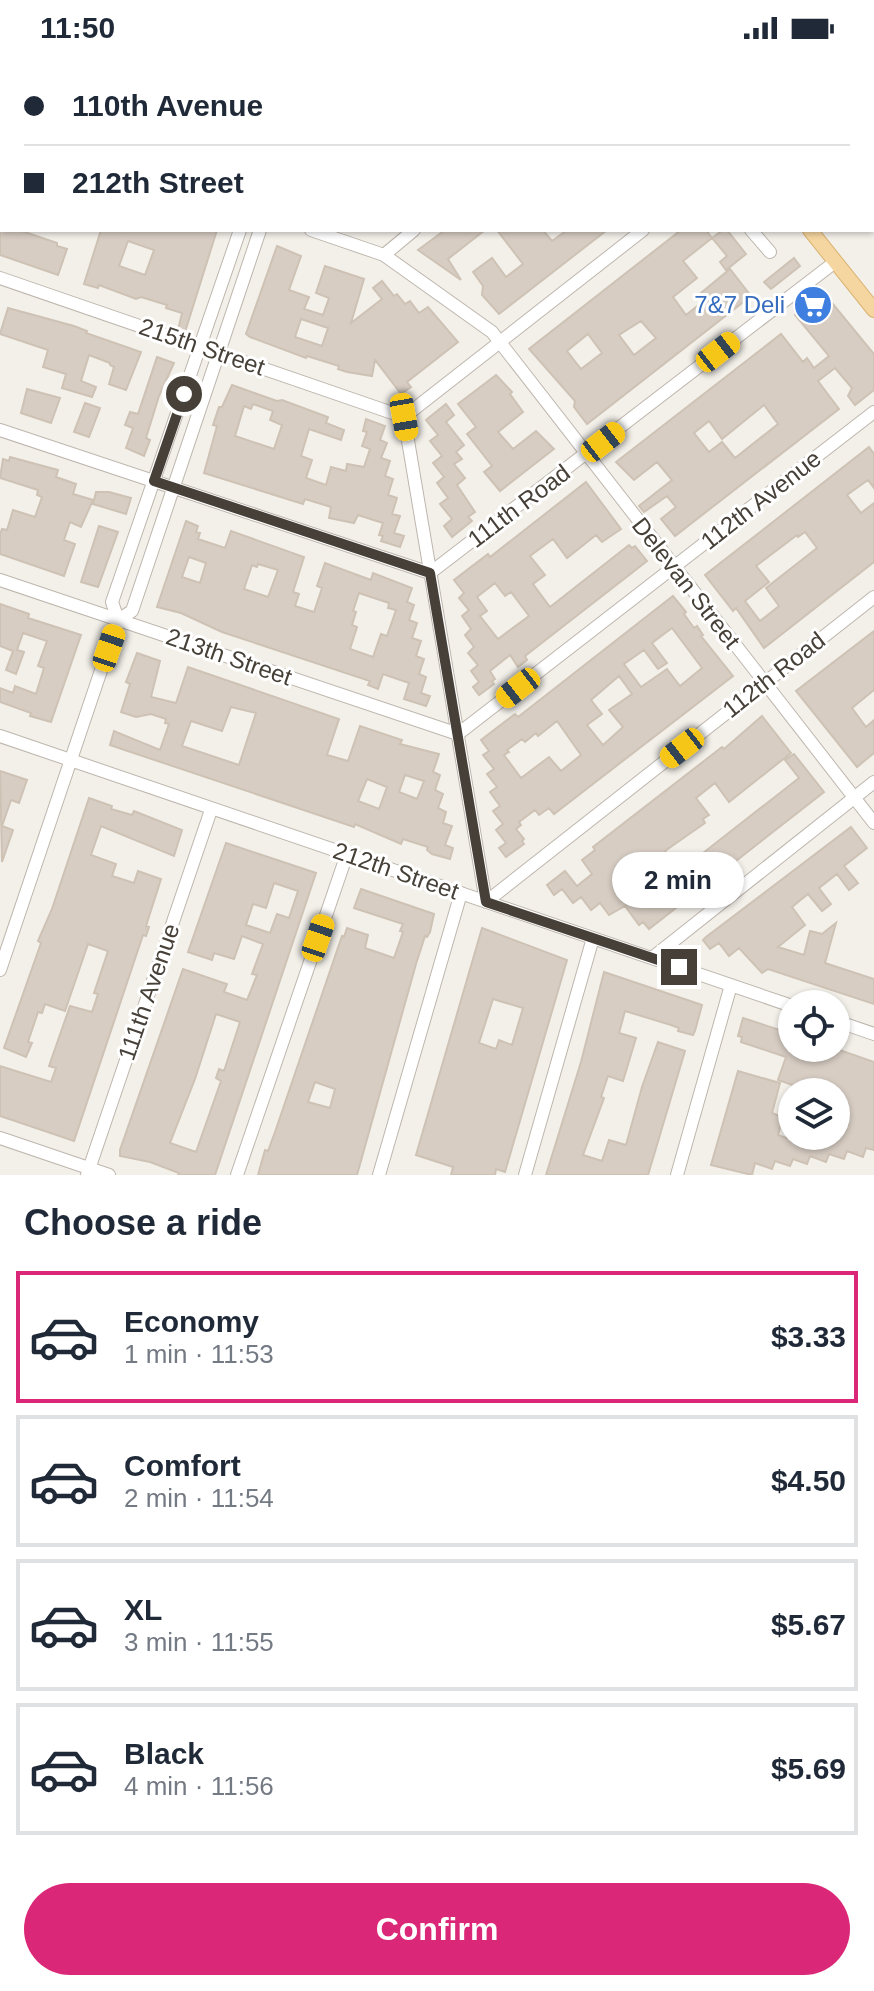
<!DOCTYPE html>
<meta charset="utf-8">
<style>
body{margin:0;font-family:Helvetica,sans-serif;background:#f6f6f7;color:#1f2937;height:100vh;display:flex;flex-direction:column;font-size:30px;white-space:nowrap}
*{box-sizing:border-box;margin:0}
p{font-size:26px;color:#747a83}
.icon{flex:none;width:44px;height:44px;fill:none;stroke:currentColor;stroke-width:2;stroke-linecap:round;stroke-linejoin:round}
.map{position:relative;height:1119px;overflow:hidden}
.sheet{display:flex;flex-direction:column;background:#fff;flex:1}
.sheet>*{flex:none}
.guide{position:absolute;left:0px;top:0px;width:874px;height:176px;box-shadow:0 2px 6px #0004;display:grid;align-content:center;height:176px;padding:0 24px;background:#fff}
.fabs{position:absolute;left:778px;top:934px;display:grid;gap:16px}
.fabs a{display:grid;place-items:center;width:72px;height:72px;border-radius:50%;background:#fff;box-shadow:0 2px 6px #0004;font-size:40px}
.end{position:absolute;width:36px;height:36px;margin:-18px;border:10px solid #464038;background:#fff;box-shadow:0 0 0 4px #fff}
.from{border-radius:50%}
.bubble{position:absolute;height:56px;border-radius:28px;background:#fff;box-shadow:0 2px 6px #0004;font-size:26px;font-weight:800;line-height:56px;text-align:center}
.car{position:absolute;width:24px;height:48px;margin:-24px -12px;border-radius:10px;box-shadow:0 0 6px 2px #0007;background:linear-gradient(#f5c518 24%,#345 0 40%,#f5c518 0 76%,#345 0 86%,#f5c518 0)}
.guide b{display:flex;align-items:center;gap:28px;height:76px;font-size:30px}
.guide b+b{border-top:2px solid #e0e1e3}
.guide i{width:20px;height:20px;background:#1f2937}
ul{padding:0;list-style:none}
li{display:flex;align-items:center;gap:24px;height:132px;margin:0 16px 12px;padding:0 8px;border:4px solid #e0e1e3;border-radius:0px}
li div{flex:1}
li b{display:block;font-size:30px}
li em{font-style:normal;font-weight:800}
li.selected{border-color:#db2777}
li>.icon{width:72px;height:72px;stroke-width:1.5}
h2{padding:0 24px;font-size:36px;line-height:96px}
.cta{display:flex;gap:16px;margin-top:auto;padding:16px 24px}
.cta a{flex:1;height:92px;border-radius:48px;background:#db2777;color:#fff;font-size:32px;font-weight:800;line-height:92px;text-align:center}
.status{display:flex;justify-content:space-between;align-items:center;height:56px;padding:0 40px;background:#fff;direction:ltr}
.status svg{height:22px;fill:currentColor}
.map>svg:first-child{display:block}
.building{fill:#d7cdc3;stroke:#cec2b4;stroke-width:2;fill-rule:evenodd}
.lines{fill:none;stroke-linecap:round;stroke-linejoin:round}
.minor-casing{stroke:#beb6ad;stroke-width:14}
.major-casing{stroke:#dab271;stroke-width:16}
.minor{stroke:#fff;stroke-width:12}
.major{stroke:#f6d6a0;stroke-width:14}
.route{stroke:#464038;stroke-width:10}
.labels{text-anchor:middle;stroke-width:6;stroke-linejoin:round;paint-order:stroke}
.shop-label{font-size:24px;fill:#366cbe;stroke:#fff;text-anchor:end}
.street-label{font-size:24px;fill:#464038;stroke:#fff}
</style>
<div class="status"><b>11:50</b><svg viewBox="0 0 49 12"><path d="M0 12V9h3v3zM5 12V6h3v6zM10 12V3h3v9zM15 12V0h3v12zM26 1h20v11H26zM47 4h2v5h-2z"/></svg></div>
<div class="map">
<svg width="874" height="1119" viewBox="0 0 874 1119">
<rect width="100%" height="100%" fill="#f3f0ea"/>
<path class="building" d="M0 174H19L57 187V190L67 193 58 219 0 199Z
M101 174H217L185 276 178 274 182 257 166 252 167 249 141 241 136 243 99 229 98 232 84 228ZM128 185 154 194 145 219 119 210Z
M445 174H485L448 203 461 224 418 194Z
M497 174H543L552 185 567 174H607L499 258 482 239 483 230 473 216 492 202 506 221 523 208Z
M681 174H706L712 182 683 205 697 222 673 241 686 259 706 243 701 237 730 213 751 240 587 368 574 351 575 345 529 293ZM641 265 656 282 634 299 619 279ZM588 278 602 297 581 313 567 295Z
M723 174H727L746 198 726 214 720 206 727 200 712 182Z
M277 190 301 200 289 234 309 241 304 253 323 259 329 242 316 237 325 210 364 223 351 267 382 243 373 232 382 225 394 240 397 238 405 248 410 245 419 257 428 251 458 286 407 326 411 331 401 338 375 304 372 320 347 316 338 313 339 310 307 300 306 302 250 281 246 278ZM301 263 328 272 322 290 295 281Z
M794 202 800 210 771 233 764 226Z
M823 236 874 298V334L855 349 848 340 852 332 835 312 818 325 839 353 675 480 661 463 676 451 667 440 644 456 639 450 672 424 657 406 634 424 616 406 781 278 803 306 807 302 814 312 829 300 795 259ZM764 349 778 368 735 402 722 386 709 396 694 377 709 365 722 383Z
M8 252 74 270 87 275 86 277 141 296 126 334 109 328 114 311 110 309V307L89 299 81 325 96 331 92 341 62 332 66 318 43 311 48 294 0 278Z
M157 301 174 307 159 340 146 382 150 384 144 400 126 392 133 372 125 369 130 356 138 358Z
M496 319 512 336 510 338 523 356 498 376 513 393 536 375 554 393 500 435 484 416 492 410 467 378 476 371 458 348Z
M232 329 277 345 282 344 328 361 326 367 344 374 341 384 309 373 301 400 312 404 306 422 326 429 331 411 346 415 347 408 364 411 370 393 362 390 367 376 363 375 366 363 385 370 380 384 387 387 381 402 390 405 385 420 393 423 388 439 397 442 392 458 400 460 394 477 404 480 400 491 381 485 383 480 379 479 383 467 358 459 354 467 329 462 331 451 305 443 303 448 204 417 217 370 213 369 219 351H222ZM253 348 273 355 270 364 282 369 274 393 235 380 244 350 251 353Z
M27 333 60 342 51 367 21 357Z
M85 347 100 352 89 381 74 376Z
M446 348 454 359 446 366 464 389 456 396 462 403 454 408 465 422 457 429 475 456 468 461 472 465 452 481 444 470 452 463 440 448 448 442 437 427 444 421 433 407 442 400 430 385 438 379 426 364Z
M869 391 874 398V432L868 424 847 439 861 457 874 447V506L764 592 736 552 733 555 705 519ZM805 476 817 492 766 532 779 550 760 565 745 545 769 526 756 510 797 479 798 481Z
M10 401 58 414 56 421 76 428 73 438 93 444 81 471 70 466 64 484 75 488 64 520 0 498V478L2 473 7 474 13 454 35 461 42 441 37 439 38 434 0 422 3 403 9 405Z
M586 426 621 473 602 486 596 479 567 502 553 483 530 500 545 519 533 528 550 551 629 489 632 492 635 490 647 505 525 600 527 604 518 611 510 599 490 615 495 623 492 625 494 628 479 639 473 631 479 626 471 615 478 609 468 597 474 591 465 579 471 573 462 560 469 554 459 542 464 537 454 524 488 498 490 501ZM495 527 505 540 511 536 529 560 498 583 480 560 487 555 477 541Z
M96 436H109L131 442 126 458 93 448Z
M186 465 198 470 196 476 200 477 198 483 225 492 231 475 304 501 293 536 299 538 295 550 314 556 322 532 317 530 325 507 371 524 373 517 412 532 407 546 414 549 409 564 417 567 412 582 421 585 416 600 424 603 419 618 426 621 421 637 430 640 426 650 404 643 409 627 383 618 378 633 368 629 370 625 222 576 181 557 157 551ZM189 501 206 507 200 527 182 521ZM258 508 278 514 268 541 244 533 252 509 257 511ZM359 537 389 547 388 552 396 554 387 580 381 578 373 601 350 593 357 571 352 569 356 556 353 555Z
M99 470 118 476 98 531 81 526Z
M673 540 686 556 684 558 694 572 697 570 703 579 701 580 733 620 554 758 549 752 539 759 535 754 519 766 521 769 516 773 524 783 522 785 524 788 506 801 499 792 506 787 496 774 503 768 493 755 500 750 490 736 497 731 487 718 494 713 483 699 489 695 481 684 515 658 518 661ZM672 572 702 612 680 630 667 613 641 631 624 608 644 594 658 613 667 607 652 587ZM619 620 632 638 609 654 623 671 603 689 587 669 602 658 591 644ZM557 665 581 699 561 715 549 701 521 722 504 699 509 696 507 694 522 683 525 686 536 677 538 680Z
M0 548 29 558 28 562 81 579 51 666 30 660 31 657 0 646V632L13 637 15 630 36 638 44 612 38 610 47 585 23 577 17 594 24 596 16 618 6 614 13 595 0 590Z
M874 575V634L852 652 866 671 874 664V697L857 711 796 635Z
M137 597 160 605 151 641 176 647 188 611 339 663 327 699 348 705 360 670 402 684 400 688 439 698 433 716 440 719 435 734 443 738 438 752 446 756 443 767 452 770 445 789 453 792 450 803 432 798 427 794 428 791 403 783 401 788 355 768 354 771 110 689 114 675 160 694 169 668 165 667 166 663 151 658 136 661 121 656 130 628 126 626ZM231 651 256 657 239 709 182 690 191 665 222 675ZM405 719 424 725 417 743 399 736ZM367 723 387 731 379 753 358 745Z
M762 660 791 697 729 746 715 727 696 742 709 759 703 763 705 767 665 795 680 815 799 722 785 704 794 698 824 736 649 873 643 866 639 869 625 850 609 859 600 847 591 854 581 841 573 847 562 833 554 839 547 829 565 815 577 830 592 818 582 804 595 794 593 791 722 691 724 693Z
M0 715 27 724 19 747 11 744 2 770 13 774 2 806Z
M89 742 112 750 111 753 132 759 134 755 182 774 174 800 101 770 91 799 116 808 112 820 134 827 138 815 161 823 146 870 149 871 146 880 143 879 74 1085 0 1060V1010L51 1026 56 1012 49 1010 70 950 92 956 98 938 94 937 108 895 88 888 65 955 45 948 42 957 38 956 28 986 32 987 26 1001 4 992 41 887 38 885 52 853Z
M851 771 867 792 844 810 858 827 849 834 837 818 819 832 831 848 822 855 808 838 792 851 805 869 778 891 804 899 810 875 822 878 836 867 825 907 874 923V948L768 913 762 917 739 892 729 900 719 887 710 893 703 884 706 881Z
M226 787 316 817 215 1119H178L179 1117 150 1106 120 1100V1094L183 913 227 928 224 936 247 944 257 919 252 918 263 888 242 880 234 903 214 897 212 904 188 896ZM274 827 298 835 289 862 277 858 270 877 246 869 253 848 266 852ZM216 958 240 966 224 1015 219 1013 216 1022 221 1025 196 1096 170 1087 195 1023Z
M361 833 434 858 430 876 427 881 425 880 416 908 357 1119H258L265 1094 268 1095 275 1076 342 880 344 881 347 872 368 879 365 892 394 902 403 876 400 875 403 868 354 852ZM315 1026 335 1033 330 1052 308 1046Z
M482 872 567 904 505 1116 496 1113 495 1119H451L453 1111 416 1099ZM493 943 523 952 512 989 499 984 496 993 479 987Z
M604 916 702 949 695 975 693 979 678 975 679 972 671 969 625 955 619 977 636 982 623 1025 608 1020 601 1041 604 1042 583 1099 602 1105 609 1084 626 1089 642 1031 658 986 685 995 648 1119H546L581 1006Z
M743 962 792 978V992H834L874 1006V1094L866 1092 863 1101 847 1095 844 1103 829 1098 826 1106 810 1100 807 1108 793 1103 790 1110 775 1105 772 1113 755 1107 752 1119 711 1109 738 1015 780 1027 772 1057 783 1061 778 1079 802 1088 805 1080H836V1036H800L801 1032 778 1024 786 1001 741 986 742 981 738 980Z"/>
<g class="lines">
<defs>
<path id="minor" d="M234 0 241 2
M475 0 476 2
M307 2 308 0
M632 2 635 0
M0 69 2 70
M311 174 384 199 492 276 874 767
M751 174 770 196
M384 199 414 174
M0 222 404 361
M404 361 486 846 874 541
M404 361 643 174
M0 374 430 517 835 206
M0 524 458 678 874 356
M118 564 112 546 240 174
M0 680 792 950
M652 902 874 726
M0 914 118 564 132 555 260 174
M836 965 874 978
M0 1082 109 1119
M87 1119 211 754
M237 1119 347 798
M379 1119 461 837
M525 1119 593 882
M677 1119 731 929"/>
<path id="major" d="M679 0 680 2
M810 174 874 254"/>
</defs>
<use href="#minor" class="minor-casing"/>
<use href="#major" class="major-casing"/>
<use href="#minor" class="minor"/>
<use href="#major" class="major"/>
</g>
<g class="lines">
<path class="route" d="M184 338 154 425 430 517 486 846 679 911"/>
</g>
<defs>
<symbol id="supermarket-disc" viewBox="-11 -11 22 22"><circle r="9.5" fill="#3f7fe0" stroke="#fff"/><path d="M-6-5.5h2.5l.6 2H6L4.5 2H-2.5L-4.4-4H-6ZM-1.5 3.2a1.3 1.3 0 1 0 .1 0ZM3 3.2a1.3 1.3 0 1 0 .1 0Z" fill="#fff"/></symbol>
</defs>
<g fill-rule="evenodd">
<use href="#supermarket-disc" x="791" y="227" width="44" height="44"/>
</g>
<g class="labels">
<g class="shop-label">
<text x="785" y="257">7&amp;7 Deli</text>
</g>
<g class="street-label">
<text transform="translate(202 291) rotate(19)" y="8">215th Street</text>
<text transform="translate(761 444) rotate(-38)" y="8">112th Avenue</text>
<text transform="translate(519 450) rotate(-37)" y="8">111th Road</text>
<text transform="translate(686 527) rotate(52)" y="8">Delevan Street</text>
<text transform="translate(229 601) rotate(19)" y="8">213th Street</text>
<text transform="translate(774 619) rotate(-38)" y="8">112th Road</text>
<text transform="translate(396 815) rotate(19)" y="8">212th Street</text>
<text transform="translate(149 936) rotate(-71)" y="8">111th Avenue</text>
</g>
</g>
</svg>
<div class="fabs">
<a><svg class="icon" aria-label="locate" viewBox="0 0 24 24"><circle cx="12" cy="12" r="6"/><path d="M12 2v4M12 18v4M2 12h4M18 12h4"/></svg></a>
<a><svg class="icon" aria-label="layers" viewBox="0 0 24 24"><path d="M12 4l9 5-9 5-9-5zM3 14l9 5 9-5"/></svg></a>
</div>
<i class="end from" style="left:184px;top:338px"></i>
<i class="end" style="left:679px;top:911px"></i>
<div class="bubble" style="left:612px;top:796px;width:132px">2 min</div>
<i class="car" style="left:718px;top:296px;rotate:52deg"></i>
<i class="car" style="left:404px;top:361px;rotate:170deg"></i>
<i class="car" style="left:603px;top:386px;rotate:52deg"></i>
<i class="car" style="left:109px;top:592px;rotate:19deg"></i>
<i class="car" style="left:518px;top:632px;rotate:232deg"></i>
<i class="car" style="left:682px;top:692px;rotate:232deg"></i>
<i class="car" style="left:318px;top:882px;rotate:19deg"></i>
<div class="guide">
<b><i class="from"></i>110th Avenue</b>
<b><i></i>212th Street</b>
</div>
</div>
<section class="sheet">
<h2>Choose a ride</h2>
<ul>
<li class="selected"><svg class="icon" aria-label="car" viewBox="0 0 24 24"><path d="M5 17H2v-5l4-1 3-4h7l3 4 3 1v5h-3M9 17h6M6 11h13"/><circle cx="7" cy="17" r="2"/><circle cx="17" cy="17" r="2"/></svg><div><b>Economy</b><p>1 min · 11:53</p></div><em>$3.33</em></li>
<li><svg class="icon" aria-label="car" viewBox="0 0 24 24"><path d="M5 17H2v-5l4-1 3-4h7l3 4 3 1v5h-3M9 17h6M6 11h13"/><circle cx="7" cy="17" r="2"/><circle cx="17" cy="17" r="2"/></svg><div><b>Comfort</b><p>2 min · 11:54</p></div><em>$4.50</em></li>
<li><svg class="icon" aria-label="car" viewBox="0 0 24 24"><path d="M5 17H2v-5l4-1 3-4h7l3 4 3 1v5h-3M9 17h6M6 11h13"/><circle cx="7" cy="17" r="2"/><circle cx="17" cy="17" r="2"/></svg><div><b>XL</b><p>3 min · 11:55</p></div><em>$5.67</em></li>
<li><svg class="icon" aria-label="car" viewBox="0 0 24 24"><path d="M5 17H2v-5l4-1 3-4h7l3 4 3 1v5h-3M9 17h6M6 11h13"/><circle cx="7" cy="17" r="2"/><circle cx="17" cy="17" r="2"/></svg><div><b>Black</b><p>4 min · 11:56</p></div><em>$5.69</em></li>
</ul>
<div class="cta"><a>Confirm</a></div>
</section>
